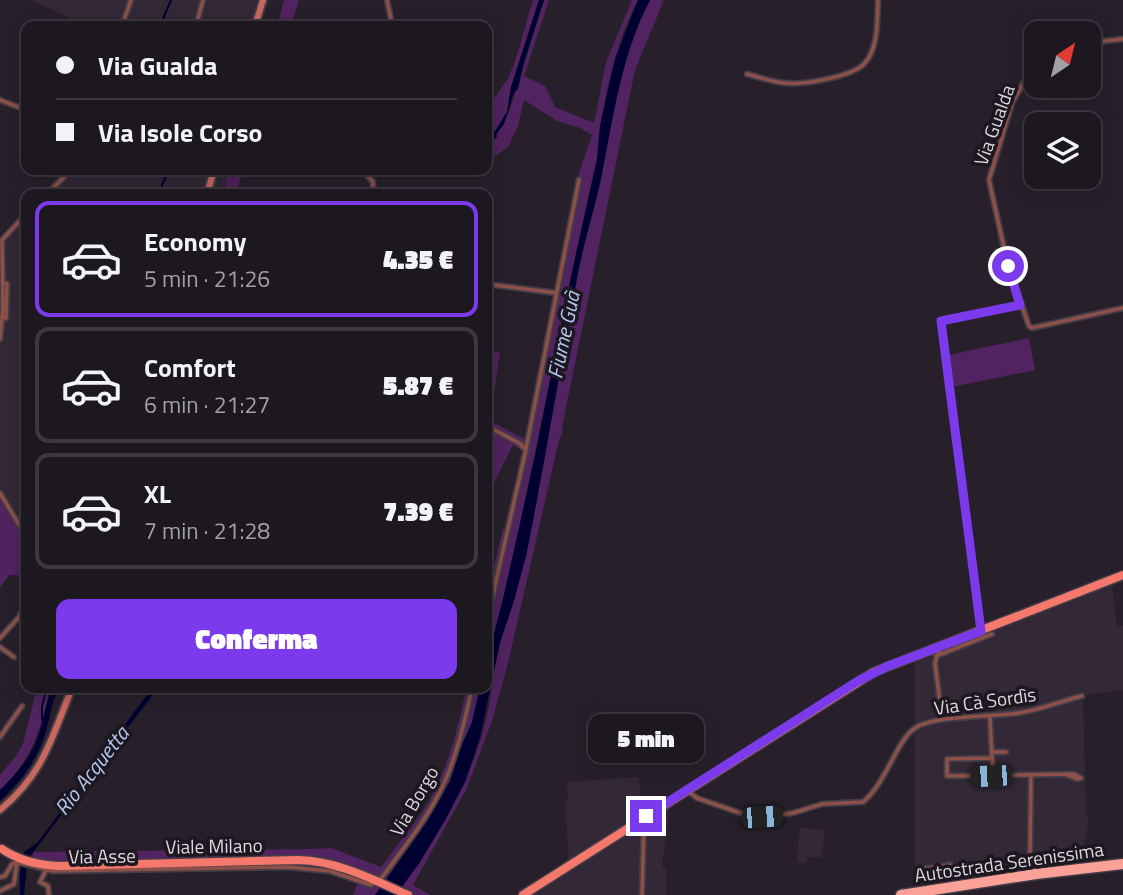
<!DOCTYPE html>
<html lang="it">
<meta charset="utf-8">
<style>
body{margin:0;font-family:"Titillium Web",sans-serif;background:#252129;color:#f1f3f6;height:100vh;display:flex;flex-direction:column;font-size:26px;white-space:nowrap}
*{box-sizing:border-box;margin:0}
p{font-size:23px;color:#a0a0a5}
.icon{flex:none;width:38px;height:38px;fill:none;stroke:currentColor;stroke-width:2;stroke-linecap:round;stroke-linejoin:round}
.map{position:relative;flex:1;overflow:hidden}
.sheet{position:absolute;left:21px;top:189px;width:471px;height:504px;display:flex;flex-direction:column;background:#1d1820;border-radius:14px;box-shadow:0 4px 18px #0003,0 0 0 2px #3b373e}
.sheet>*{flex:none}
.top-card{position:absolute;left:21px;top:21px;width:471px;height:154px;border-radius:14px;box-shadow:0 4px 18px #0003,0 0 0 2px #3b373e;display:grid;align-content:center;height:154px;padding:0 35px;background:#1d1820}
.needle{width:46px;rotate:35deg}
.fabs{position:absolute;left:1024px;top:21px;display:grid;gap:14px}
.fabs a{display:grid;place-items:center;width:77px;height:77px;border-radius:14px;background:#1d1820;box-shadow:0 4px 18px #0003,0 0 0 2px #3b373e;font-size:35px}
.end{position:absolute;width:32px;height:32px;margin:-16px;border:9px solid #7c3aed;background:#fff;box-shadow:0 0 0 4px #fff}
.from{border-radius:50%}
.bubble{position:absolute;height:49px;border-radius:14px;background:#1d1820;box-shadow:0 4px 18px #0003,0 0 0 2px #3b373e;font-size:23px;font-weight:800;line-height:49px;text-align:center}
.car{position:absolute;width:21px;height:42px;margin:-21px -10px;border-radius:9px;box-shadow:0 0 5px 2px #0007;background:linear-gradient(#222 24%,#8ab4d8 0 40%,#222 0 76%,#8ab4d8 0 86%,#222 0)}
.top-card b{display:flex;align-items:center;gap:24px;height:66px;font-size:26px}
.top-card b+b{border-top:2px solid #3b373e}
.top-card i{width:18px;height:18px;background:#f1f3f6}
ul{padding:12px 0 0;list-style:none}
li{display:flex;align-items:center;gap:21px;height:116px;margin:0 14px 10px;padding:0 21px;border:4px solid #3b373e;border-radius:14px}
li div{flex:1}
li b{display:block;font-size:26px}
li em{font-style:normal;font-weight:800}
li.on{border-color:#7c3aed}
li>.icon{width:63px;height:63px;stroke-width:1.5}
.button{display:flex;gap:14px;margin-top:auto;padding:14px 35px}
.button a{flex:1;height:80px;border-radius:14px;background:#7c3aed;color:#fff;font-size:28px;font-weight:800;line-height:80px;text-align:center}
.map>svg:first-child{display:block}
.built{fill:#322836}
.green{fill:#512360}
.water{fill:#000031}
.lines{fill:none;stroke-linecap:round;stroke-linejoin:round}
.stream{stroke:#000031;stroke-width:2}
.street-casing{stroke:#443d47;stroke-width:7}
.secondary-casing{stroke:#443d47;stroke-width:10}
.primary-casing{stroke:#443d47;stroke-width:11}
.highway-casing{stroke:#443d47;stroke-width:13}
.street{stroke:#8c5049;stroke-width:3.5}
.secondary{stroke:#c7675e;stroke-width:6}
.primary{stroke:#f5786d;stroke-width:8}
.highway{stroke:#fba197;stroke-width:10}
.route{stroke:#7c3aed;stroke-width:9}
.labels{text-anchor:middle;stroke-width:7;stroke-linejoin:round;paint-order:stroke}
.street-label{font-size:19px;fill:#ddd8df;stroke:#1d1720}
.water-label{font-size:21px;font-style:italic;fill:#b2c7ef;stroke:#1d1720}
</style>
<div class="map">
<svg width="1123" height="895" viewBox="0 0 1123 895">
<rect width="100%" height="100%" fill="#27202a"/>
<path class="built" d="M31 0H262L254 26H88Z
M71 170H230L223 194H46Z
M26 214V534L0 489V320L2 240Z
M1109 584 1112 585 1117 626H1123V690L1083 695 1086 814 1089 818 1083 855 1033 867 915 885V659Z
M639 777 642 818 671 800 662 865 666 870V895H522L569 865 565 800 568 799 567 782Z
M800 828 825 830 822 857H808L805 863 797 862Z"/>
<path class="green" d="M284 0H299L291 26H277Z
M533 0H539L511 88 507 112 487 144C486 128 487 110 495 97 500 89 507 82 510 74 520 50 525 24 533 0Z
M544 0H549L524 76 545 86 555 107 594 123 606 62 632 0H638C618 38 607 85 600 127 598 139 599 152 596 164 557 330 530 498 487 662V594L503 529H509L525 451 513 445 487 497V351L500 352 490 421 527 440 578 176 592 135 580 128 557 121 524 100 518 126 508 147 487 162C487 157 485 150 488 146 495 133 505 124 510 109 522 74 532 36 544 0Z
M650 0H664L635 70 562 427 563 432 559 440 508 663 493 718 467 788 413 885 431 895H407L399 891C439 835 476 774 489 706 492 685 494 663 500 643 509 614 518 585 526 556 545 462 560 367 578 273 584 241 594 211 601 179 613 119 621 55 650 0Z
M230 170H243L236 194H223Z
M1029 338 1035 370 952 387 948 355Z
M0 489 26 534V577L19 581 18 575H9L0 588Z
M37 688H51C39 732 34 757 0 790V775L16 756 23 744Z
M466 688H480L472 722 461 747 450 781 428 820 375 895H353L361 875 329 863 52 865 29 861 34 852 313 849 331 848 381 867C393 851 405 835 417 819 443 786 459 729 466 688Z"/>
<path class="water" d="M539 0H544L524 62 518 89 514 92 504 124 487 147V144L507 112 511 87Z
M638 0H650C621 55 613 119 601 179 594 211 584 241 578 273 560 367 545 462 526 556L514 601 500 643 480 737 466 780 447 817 420 862 396 895H375L428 820 450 781 461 747 472 722 480 688H486L487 662 505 591 535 456 572 272 597 159 600 126 615 59Z
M51 688H61C51 699 51 714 47 728 38 759 23 779 0 801V790C16 775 31 757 38 736 44 721 46 703 51 688Z
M152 688H158L31 855 27 866 24 895H20V873L24 852 38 842Z"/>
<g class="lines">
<path class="stream" d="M160 26 171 0
M486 148 496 136
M158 194 169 170
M42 720V706L47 688"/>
<defs>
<path id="street" d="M387 0 391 19 390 26
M122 26 131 0
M196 26 203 0
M1088 49 1104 41 1123 39
M1036 65 1029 73 1012 103 989 180 1008 266 1029 326 1032 328 1123 308
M747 74C759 77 772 82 785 83 803 85 851 77 864 64 879 48 877 20 878 0
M0 100 26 110
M363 170 373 182V194
M47 194 71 170
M486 284 557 293
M3 317 6 318 7 284 3 282
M0 339 3 307 2 240 26 214
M487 426 519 443 526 450
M0 493 26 536
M486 625 525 454 579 180
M981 629 941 321 1020 305
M0 638 19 617 26 602
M0 647 14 657
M940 648 935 663 942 718
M936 656 992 634
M990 718 992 758 947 759V776L1074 774 1081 778 1077 779 1067 775
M0 737 22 706
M992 752H1006
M992 758 994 775
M688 791 697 798 743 814 762 817 793 813 822 804 863 802C887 782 896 741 915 728 934 715 993 717 1019 713 1040 710 1061 701 1082 696
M1030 857 1038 863 1083 856
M46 870 40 882 48 886 49 895
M952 870 950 865 923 869 921 872 924 876 1030 857 1031 777
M0 877 5 876 12 864 17 862 53 871 288 867 330 871 371 885 377 881
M380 880C403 849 429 817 445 781 458 751 465 719 472 688
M0 891 14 884 17 862
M642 895 644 820"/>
<path id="secondary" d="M255 26 263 0
M207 194 214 170
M0 810C44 773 51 739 72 688"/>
<path id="primary" d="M2 849C19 861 39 865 60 866L298 860C338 861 372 879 408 895
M523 895 874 672 1123 575"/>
<path id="highway" d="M901 895 1036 874 1123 864"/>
</defs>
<use href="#street" class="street-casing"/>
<use href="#secondary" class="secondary-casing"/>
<use href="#primary" class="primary-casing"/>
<use href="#highway" class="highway-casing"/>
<use href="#street" class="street"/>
<use href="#secondary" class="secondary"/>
<use href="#primary" class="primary"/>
<use href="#highway" class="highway"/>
</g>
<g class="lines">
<path class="route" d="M646 816 858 681 888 666 981 631 941 321 1020 305 1008 266"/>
</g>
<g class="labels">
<g class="street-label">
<text transform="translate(994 125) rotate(-70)" y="7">Via Gualda</text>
<text transform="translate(985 701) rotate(-8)" y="7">Via Cà Sordìs</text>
<text transform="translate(414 801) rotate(-60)" y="7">Via Borgo</text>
<text transform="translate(214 846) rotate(-1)" y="7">Viale Milano</text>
<text transform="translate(102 856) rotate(-1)" y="7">Via Asse</text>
<text transform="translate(1009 862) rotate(-8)" y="7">Autostrada Serenissima</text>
</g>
<g class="water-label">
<text transform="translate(564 335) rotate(-78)" y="7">Fiume Guà</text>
<text transform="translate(92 771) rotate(-52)" y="7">Rio Acquetta</text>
</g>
</g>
</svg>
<div class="fabs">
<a><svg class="needle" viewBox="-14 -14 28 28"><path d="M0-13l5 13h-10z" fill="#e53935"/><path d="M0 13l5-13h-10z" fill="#a0a0a5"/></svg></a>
<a><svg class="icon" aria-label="layers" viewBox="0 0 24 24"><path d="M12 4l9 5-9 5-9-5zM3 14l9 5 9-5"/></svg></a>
</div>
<i class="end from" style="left:1008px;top:266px"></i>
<i class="end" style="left:646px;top:816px"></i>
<div class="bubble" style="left:588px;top:714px;width:116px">5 min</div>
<i class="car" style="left:991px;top:776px;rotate:268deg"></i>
<i class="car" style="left:762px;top:817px;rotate:86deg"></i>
<div class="top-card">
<b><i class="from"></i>Via Gualda</b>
<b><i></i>Via Isole Corso</b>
</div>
<section class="sheet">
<ul>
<li class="on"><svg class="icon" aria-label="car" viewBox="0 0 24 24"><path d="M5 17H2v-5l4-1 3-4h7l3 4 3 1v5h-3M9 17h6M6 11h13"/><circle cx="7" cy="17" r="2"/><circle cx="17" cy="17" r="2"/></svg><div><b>Economy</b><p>5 min · 21:26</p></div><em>4.35 €</em></li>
<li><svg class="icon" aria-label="car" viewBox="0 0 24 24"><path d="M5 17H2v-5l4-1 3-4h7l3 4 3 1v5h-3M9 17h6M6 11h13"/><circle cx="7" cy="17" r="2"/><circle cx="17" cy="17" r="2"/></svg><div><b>Comfort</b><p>6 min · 21:27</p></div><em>5.87 €</em></li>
<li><svg class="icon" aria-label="car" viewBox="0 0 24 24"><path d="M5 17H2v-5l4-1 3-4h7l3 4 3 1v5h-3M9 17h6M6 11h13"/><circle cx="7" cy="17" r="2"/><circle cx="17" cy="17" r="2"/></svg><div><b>XL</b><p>7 min · 21:28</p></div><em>7.39 €</em></li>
</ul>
<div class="button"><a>Conferma</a></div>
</section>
</div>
